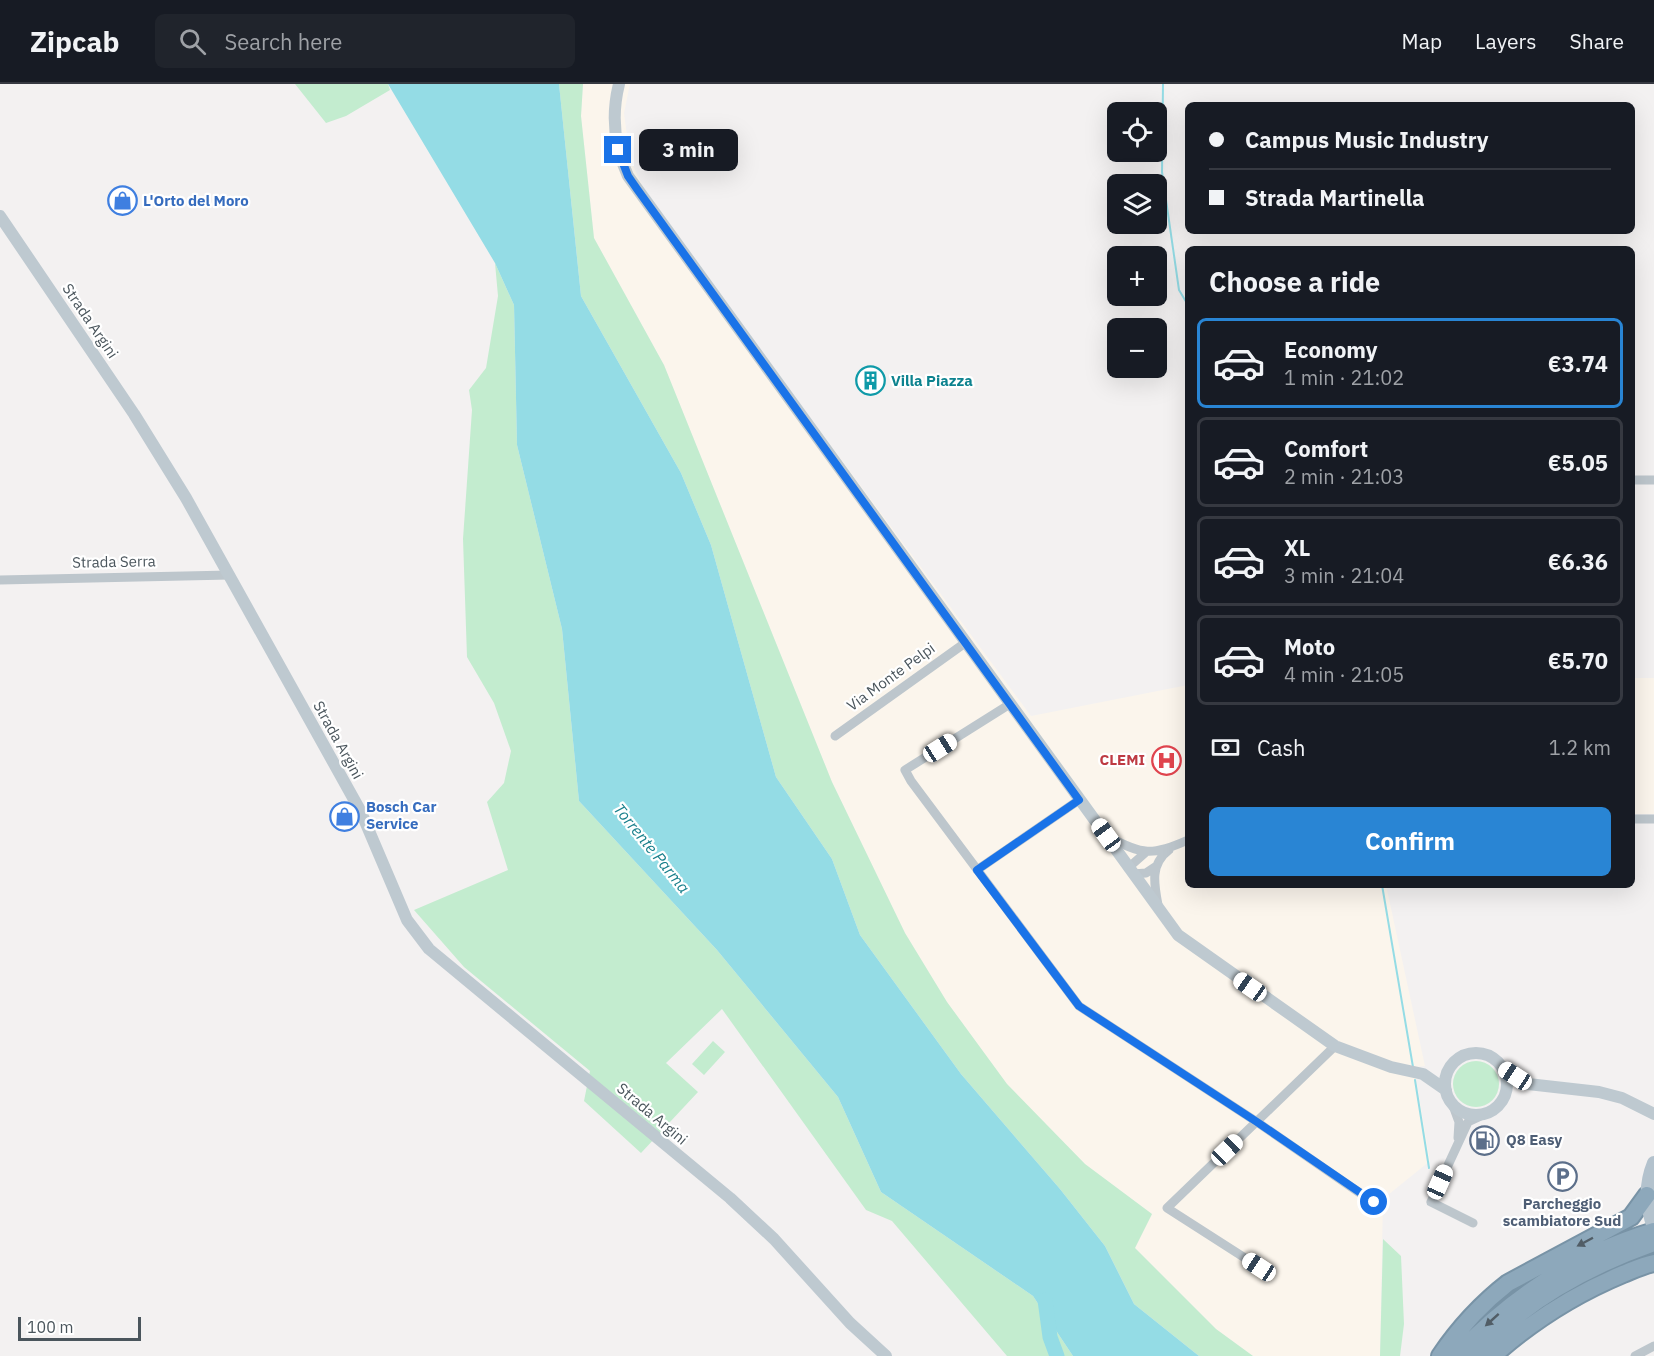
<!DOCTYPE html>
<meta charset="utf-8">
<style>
body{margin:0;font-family:"IBM Plex Sans",sans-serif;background:#20242c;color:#f1f3f6;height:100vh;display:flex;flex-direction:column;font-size:22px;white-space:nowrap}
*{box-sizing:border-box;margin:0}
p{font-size:20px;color:#9ea1a6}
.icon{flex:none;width:33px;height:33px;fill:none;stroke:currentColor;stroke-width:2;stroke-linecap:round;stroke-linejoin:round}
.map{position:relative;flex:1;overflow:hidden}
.sheet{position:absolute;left:1185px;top:162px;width:450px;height:642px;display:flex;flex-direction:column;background:#171b24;border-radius:9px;box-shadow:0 6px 24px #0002}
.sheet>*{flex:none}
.hud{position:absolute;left:1185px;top:18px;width:450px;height:132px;border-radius:9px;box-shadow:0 6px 24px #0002;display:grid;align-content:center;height:132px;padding:0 24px;background:#171b24}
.fabs{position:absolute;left:1107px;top:18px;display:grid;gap:12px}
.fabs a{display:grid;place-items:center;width:60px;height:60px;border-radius:9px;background:#171b24;box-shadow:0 6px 24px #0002;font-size:30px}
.scale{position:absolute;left:18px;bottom:15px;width:123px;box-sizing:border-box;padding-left:6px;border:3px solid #4a555c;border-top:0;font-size:16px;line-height:21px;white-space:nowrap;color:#4a555c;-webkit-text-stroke:4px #fff;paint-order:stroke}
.end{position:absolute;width:27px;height:27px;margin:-14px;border:8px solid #1a73e8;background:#fff;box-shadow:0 0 0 3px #fff}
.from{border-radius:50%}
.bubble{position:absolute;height:42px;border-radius:9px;background:#171b24;box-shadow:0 6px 24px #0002;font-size:20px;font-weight:800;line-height:42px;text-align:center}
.car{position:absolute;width:18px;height:36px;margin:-18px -9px;border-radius:8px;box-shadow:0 0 4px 2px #0007;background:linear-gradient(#fff 24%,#345 0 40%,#fff 0 76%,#345 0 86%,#fff 0)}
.hud b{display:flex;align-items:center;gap:21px;height:57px;font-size:22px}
.hud b+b{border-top:2px solid #363941}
.hud i{width:15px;height:15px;background:#f1f3f6}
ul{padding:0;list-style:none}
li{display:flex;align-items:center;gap:18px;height:90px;margin:0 12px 9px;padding:0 12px;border:3px solid #363941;border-radius:9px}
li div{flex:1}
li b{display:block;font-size:22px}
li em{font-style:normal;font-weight:800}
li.selected{border-color:#2985d4}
li>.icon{width:54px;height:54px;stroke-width:1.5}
h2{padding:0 24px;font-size:27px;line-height:72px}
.pay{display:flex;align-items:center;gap:15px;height:66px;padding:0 24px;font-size:22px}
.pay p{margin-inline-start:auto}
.button{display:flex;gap:12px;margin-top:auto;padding:12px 24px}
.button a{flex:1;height:69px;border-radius:9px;background:#2985d4;color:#fff;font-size:24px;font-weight:800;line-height:69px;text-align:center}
header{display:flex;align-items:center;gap:36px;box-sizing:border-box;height:84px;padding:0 30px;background:#171b24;border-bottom:2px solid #363941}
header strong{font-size:28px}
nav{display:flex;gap:33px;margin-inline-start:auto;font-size:21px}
.search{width:420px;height:54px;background:#20242c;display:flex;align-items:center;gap:15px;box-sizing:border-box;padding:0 21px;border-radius:9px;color:#9ea1a6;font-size:22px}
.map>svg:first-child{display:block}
.commercial{fill:#fbf5ec}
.green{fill:#c3eccf}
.water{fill:#94dce5}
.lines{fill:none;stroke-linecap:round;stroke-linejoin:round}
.stream{stroke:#94dce5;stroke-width:2}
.river{stroke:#94dce5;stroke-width:15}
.building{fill:#cbced2;stroke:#d5d7db;stroke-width:1.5}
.highway-casing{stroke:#7893a6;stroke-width:20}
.street{stroke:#bdc6cc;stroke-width:9}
.secondary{stroke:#bec9d0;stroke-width:12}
.primary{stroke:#b3c2cd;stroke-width:14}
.highway{stroke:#8da8bb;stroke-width:16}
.oneway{fill:#515d66}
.route{stroke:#1a73e8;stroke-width:8}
.labels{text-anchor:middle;stroke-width:4.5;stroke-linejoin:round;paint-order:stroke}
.shop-label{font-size:15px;font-weight:bold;fill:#366cbe;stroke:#fff;text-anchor:start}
.street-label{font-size:15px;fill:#4a555c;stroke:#fff}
.culture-label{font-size:15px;font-weight:bold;fill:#0d838f;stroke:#fff;text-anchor:start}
.health-label{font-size:15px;font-weight:bold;fill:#be3a42;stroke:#fff;text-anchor:end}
.service-label{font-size:15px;font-weight:bold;fill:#4e5e75;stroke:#fff;text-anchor:start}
.water-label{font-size:16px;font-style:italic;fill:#187f8b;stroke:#fff}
</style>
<header>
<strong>Zipcab</strong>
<div class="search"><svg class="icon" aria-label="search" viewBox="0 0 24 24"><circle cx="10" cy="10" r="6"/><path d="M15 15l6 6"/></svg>Search here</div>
<nav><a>Map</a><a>Layers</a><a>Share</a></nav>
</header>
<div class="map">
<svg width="1654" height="1272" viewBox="0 0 1654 1272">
<rect width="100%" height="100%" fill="#f3f1f1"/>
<path class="commercial" d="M583 0H630L624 29 630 75 648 114 1031 632 1188 601V801H1386L1425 982 1414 983 1430 1077 1383 1115 1380 1272H1253L1216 1245 1135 1164 1152 1130 1085 1080 1007 1000 947 918 905 849 832 698 664 281 594 154 581 32Z
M1632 594H1654V730H1632Z"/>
<path class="green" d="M295 0H388L390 6 346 32 326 39Z
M559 0H583L581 32 594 154 664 281 832 698 905 849 947 918 1007 1000 1085 1080 1152 1130 1135 1164 1216 1245 1253 1272H1199L1134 1220 1105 1162 1060 1105 961 990 860 851 832 775 776 693 711 461 681 389 581 212Z
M495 179 514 221 517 361 562 545 579 717 717 866 838 1013 881 1108 1033 1212 1073 1272H1007L892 1137 866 1126 722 925 666 979 698 1008 641 1069 584 1017 590 987 464 883 414 826 508 786 487 718 504 699 511 667 494 619 467 573 463 455 472 326 469 306 486 284 498 212Z
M713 957 725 968 704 991 692 980Z
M1453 1000a23 23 0 1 1 46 0a23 23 0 1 1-46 0Z
M1383 1155 1401 1172 1404 1240 1400 1272H1380Z"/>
<path class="water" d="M388 0H559L581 212 681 389 711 461 776 693 832 775 860 851 961 990 1060 1105 1105 1162 1134 1220 1199 1272H1073L1033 1212 881 1108 838 1013 717 866 579 717 562 545 517 361 514 221 495 179Z"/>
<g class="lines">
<path class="stream" d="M1163 0 1162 88 1179 206 1188 221
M1382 801 1413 983
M1415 996 1429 1084"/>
<path class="river" d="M1045 1216 1050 1253 1057 1272"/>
</g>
<path class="building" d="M876 285 884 300 864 310 856 295Z"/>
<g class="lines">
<defs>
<path id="highway" d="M1440 1272C1459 1244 1481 1220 1508 1199L1631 1133 1647 1111
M1456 1272C1511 1214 1577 1170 1654 1147
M1474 1272C1521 1219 1588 1182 1654 1159
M1493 1272C1532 1237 1575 1210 1623 1190 1633 1186 1643 1181 1654 1179"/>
</defs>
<use href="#highway" class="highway-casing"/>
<path class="street" d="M1632 396H1654
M0 496 230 491
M1010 620 905 686 911 697 1079 922 1257 1038 1373 1118
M835 652 965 559
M1632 735H1654
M1109 753C1142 771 1152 772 1188 756
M1128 784 1145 769
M977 786 1079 716
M1133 790 1146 789 1155 783
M1158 821C1154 800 1150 780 1169 766
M1452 1019 1459 1038 1458 1054
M1473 1139 1431 1118 1468 1038 1483 1031
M1259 1183 1167 1124 1335 962
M1635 1272 1654 1262"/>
<path class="secondary" d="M619 0C611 32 614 62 628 92L1178 851 1335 962 1391 983 1423 990 1446 1006
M0 132 134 330 186 414 361 728 407 836 429 865 730 1114 774 1155 850 1239 886 1272
M1445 1000a31 31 0 1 1 62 0a31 31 0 1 1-62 0Z
M1502 983 1528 1000 1599 1008 1622 1014 1654 1030"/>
<path class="primary" d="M1654 1079C1645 1101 1646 1122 1654 1143"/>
<use href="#highway" class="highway"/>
</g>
<defs><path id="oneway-solid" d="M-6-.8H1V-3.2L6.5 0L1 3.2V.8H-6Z" transform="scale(1.5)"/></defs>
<g class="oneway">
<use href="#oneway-solid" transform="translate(1585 1158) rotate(152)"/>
<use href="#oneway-solid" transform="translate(1492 1236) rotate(138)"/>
</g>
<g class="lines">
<path class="route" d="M618 66 628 92 637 105 1079 716 977 786 1079 922 1257 1038 1374 1118"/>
</g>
<defs>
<symbol id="shop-ring" viewBox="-11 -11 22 22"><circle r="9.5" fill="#fff" stroke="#3f7fe0" stroke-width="1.5"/><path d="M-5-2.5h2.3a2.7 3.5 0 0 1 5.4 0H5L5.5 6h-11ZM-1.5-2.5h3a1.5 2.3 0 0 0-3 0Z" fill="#3f7fe0"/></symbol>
<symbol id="building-ring" viewBox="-11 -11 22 22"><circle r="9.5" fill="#fff" stroke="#0f9aa8" stroke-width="1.5"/><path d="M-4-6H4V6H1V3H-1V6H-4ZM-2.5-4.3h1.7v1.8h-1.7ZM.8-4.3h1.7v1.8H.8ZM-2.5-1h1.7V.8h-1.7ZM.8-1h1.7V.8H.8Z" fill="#0f9aa8"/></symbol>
<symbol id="hospital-ring" viewBox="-11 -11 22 22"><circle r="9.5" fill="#fff" stroke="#e0444e" stroke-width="1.5"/><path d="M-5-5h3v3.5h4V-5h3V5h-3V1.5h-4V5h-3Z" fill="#e0444e"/></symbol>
<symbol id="fuel-ring" viewBox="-11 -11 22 22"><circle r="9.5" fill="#fff" stroke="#5c6f8a" stroke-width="1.5"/><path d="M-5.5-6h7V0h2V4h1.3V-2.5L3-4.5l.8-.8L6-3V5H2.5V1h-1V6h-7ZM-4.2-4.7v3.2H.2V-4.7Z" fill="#5c6f8a"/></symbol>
<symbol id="parking-ring" viewBox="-11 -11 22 22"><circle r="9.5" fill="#fff" stroke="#5c6f8a" stroke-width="1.5"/><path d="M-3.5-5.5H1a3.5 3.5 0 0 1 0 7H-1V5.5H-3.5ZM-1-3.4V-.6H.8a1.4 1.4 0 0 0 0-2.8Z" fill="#5c6f8a"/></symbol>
</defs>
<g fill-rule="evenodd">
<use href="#shop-ring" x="106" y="100" width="33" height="33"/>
<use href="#building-ring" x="854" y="280" width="33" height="33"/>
<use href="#hospital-ring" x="1150" y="660" width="33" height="33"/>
<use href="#shop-ring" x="328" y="716" width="33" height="33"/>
<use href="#fuel-ring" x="1468" y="1040" width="33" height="33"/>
<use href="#parking-ring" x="1546" y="1076" width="33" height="33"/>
</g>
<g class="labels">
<g class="shop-label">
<text x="143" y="122">L'Orto del Moro</text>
<text x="366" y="728">Bosch Car<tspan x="366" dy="17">Service</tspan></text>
</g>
<g class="street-label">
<text transform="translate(90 237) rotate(56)" y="5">Strada Argini</text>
<text transform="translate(114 478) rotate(-1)" y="5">Strada Serra</text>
<text transform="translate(891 593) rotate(-36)" y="5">Via Monte Pelpi</text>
<text transform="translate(338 656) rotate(61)" y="5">Strada Argini</text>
<text transform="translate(652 1030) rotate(40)" y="5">Strada Argini</text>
</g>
<g class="culture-label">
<text x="891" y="302">Villa Piazza</text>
</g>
<g class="health-label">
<text x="1145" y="681">CLEMI</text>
</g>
<g class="service-label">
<text x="1506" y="1061">Q8 Easy</text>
<text x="1562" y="1125" text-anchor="middle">Parcheggio<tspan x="1562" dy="17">scambiatore Sud</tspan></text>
</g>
<g class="water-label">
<text transform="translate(652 764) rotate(51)" y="6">Torrente Parma</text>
</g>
</g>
</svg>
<div class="fabs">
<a><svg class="icon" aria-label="locate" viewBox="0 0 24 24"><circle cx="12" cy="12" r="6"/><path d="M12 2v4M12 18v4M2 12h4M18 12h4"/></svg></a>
<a><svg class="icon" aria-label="layers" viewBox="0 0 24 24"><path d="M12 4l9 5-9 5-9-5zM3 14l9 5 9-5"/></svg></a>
<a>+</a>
<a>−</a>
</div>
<div class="scale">100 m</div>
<i class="end from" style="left:1374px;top:1118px"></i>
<i class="end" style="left:618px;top:66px"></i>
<div class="bubble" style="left:639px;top:45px;width:99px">3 min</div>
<i class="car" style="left:940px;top:664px;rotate:58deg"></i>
<i class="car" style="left:1106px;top:751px;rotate:324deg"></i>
<i class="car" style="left:1250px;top:903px;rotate:305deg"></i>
<i class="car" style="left:1515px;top:992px;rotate:303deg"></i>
<i class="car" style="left:1227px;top:1066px;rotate:46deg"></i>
<i class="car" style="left:1440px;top:1098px;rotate:24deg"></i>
<i class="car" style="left:1259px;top:1183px;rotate:303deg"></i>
<div class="hud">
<b><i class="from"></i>Campus Music Industry</b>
<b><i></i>Strada Martinella</b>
</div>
<section class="sheet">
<h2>Choose a ride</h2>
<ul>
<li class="selected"><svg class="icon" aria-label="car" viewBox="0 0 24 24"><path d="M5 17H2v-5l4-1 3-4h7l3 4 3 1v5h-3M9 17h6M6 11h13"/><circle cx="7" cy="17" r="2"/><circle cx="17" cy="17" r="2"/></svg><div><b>Economy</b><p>1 min · 21:02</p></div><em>€3.74</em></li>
<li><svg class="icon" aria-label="car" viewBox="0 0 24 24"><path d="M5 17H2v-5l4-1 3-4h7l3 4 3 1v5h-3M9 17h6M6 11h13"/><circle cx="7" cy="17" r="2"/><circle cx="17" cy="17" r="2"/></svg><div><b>Comfort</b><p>2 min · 21:03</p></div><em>€5.05</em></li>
<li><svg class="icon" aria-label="car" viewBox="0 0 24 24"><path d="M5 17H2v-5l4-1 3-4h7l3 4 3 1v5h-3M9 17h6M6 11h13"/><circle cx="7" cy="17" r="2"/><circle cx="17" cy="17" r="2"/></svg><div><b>XL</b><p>3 min · 21:04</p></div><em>€6.36</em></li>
<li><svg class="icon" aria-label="car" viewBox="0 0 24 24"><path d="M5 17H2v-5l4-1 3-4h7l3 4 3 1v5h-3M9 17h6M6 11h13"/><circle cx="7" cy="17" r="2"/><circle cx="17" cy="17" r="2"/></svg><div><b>Moto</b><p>4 min · 21:05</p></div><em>€5.70</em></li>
</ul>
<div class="pay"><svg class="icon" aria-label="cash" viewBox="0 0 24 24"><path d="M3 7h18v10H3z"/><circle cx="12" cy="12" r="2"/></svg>Cash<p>1.2 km</p></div>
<div class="button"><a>Confirm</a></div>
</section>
</div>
